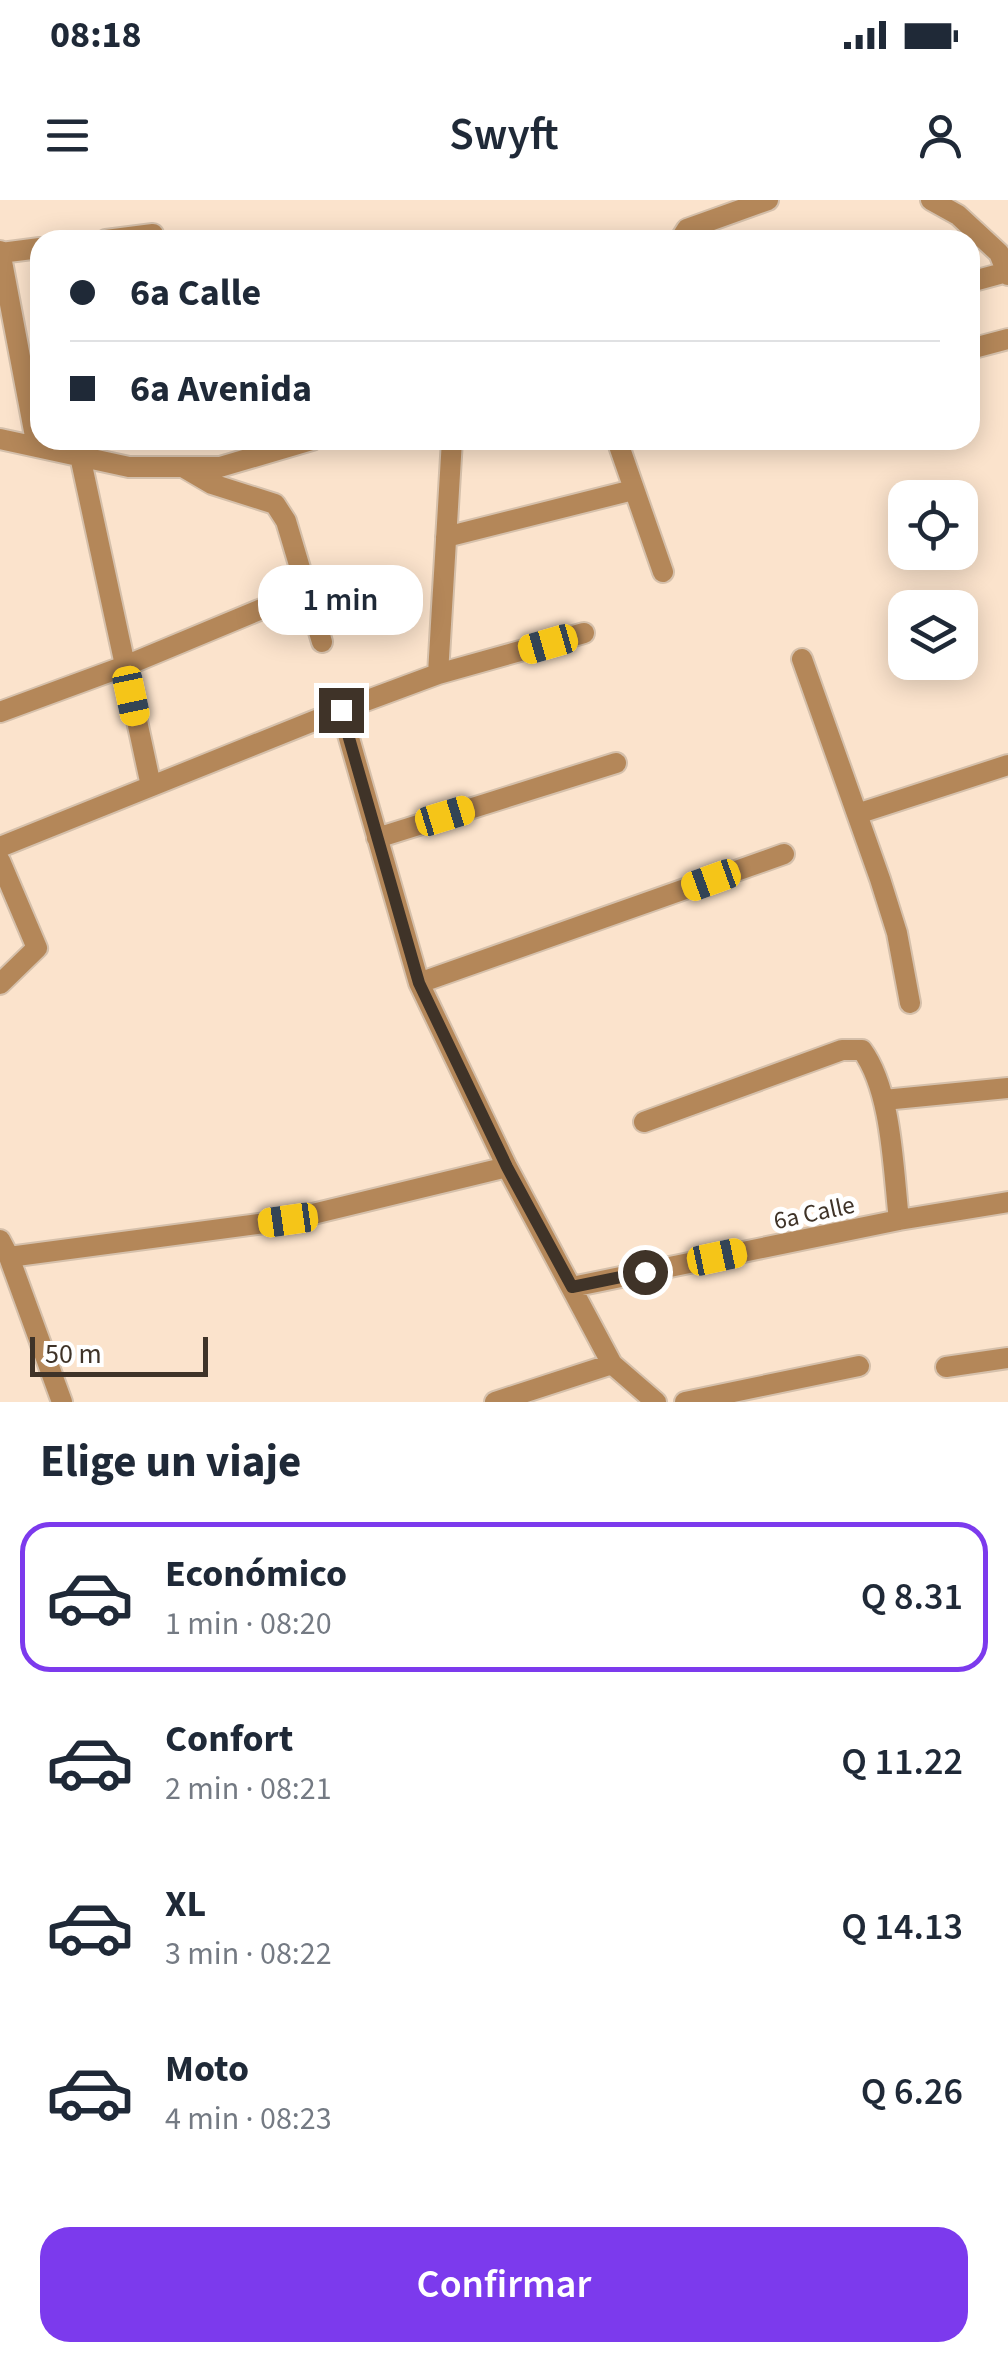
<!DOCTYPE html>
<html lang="es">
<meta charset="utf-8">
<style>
body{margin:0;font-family:"Source Sans 3",sans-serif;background:#f6f6f7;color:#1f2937;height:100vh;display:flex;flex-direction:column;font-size:38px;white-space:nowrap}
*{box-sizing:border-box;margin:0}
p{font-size:32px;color:#747a83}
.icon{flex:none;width:55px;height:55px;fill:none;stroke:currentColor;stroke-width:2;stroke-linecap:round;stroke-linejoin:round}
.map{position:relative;height:1202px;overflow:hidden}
.drawer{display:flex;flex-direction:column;background:#fff;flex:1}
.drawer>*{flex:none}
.banner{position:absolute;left:30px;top:30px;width:950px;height:220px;border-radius:30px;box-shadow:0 5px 25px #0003;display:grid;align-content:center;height:220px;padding:0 40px;background:#fff}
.fabs{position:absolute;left:888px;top:280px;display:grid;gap:20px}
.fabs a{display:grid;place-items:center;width:90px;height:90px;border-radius:20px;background:#fff;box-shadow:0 5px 25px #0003;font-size:50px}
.scale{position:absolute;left:30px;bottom:25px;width:178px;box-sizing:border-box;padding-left:10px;border:5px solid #3f3328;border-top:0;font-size:28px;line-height:35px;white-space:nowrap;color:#3f3328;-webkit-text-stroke:8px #fff;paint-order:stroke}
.end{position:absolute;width:45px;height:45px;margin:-22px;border:12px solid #3f3328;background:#fff;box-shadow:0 0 0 5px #fff}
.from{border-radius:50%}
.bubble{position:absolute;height:70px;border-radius:30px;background:#fff;box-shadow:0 5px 25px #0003;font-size:32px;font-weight:600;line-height:70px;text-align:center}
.car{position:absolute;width:30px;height:60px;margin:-30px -15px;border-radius:12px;box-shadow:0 0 8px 2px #0007;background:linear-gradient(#f5c518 24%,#345 0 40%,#f5c518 0 76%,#345 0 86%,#f5c518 0)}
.banner b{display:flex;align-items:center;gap:35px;height:95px;font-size:38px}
.banner b+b{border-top:2px solid #e0e1e3}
.banner i{width:25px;height:25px;background:#1f2937}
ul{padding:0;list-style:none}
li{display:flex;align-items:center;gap:30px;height:150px;margin:0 20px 15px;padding:0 20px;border:5px solid transparent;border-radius:30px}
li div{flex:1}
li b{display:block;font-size:38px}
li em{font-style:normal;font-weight:600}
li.selected{border-color:#7c3aed}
li>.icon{width:90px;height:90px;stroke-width:1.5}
h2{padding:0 40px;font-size:45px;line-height:120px}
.button{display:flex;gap:20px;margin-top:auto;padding:20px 40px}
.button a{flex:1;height:115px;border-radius:30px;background:#7c3aed;color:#fff;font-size:40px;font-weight:600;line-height:115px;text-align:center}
.status{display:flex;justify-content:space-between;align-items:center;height:70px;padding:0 50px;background:#fff;direction:ltr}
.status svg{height:28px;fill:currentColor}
header{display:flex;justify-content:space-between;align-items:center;height:130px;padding:0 40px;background:#fff;font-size:45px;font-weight:600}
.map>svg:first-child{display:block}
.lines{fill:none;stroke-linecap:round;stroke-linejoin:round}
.minor-casing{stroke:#d5c0ab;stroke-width:24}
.minor{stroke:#b48759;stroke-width:20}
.route{stroke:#3f3328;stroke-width:12}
.labels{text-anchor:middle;stroke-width:10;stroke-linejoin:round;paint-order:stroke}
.street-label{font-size:25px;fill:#3f3328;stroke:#fff}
</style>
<div class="status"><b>08:18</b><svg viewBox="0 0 49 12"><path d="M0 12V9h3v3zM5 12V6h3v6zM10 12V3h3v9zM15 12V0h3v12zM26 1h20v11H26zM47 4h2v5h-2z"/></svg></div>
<header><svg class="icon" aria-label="menu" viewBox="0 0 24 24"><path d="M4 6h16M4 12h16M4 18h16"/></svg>Swyft<svg class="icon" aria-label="person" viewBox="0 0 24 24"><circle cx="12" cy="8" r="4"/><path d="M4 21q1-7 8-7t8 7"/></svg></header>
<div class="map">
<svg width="1008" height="1202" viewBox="0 0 1008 1202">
<rect width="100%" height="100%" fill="#fbe3cc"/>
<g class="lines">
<defs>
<path id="minor" d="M931 0 958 15 999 53 1008 75
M106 40 153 34
M680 40 687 29 768 0
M0 51 37 247
M0 53 40 48
M970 82 1007 72
M970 149 1008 139
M0 239 129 267H220L312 240
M617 240 663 372
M80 256 151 586
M183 267 212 284 275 304 286 321 322 442
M446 337 633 290
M802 459 880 679 897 733 910 803
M438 474 584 433
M341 510 419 783 507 967 612 1164 656 1202
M0 512 125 466 307 390
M857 614 1008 565
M377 638 616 563
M0 647 341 510 438 474 452 240
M0 661 37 748 0 784
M419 783 784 654
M884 900 1008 888
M644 922 842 850H862C892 891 893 969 899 1020
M0 1040 9 1057 62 1202
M9 1057 288 1020 507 967
M572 1087 899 1020 1008 1002
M946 1167 1008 1158
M495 1202 612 1164
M685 1202 859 1166"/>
</defs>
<use href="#minor" class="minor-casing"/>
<use href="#minor" class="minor"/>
</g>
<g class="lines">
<path class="route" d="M341 510 419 783 507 967 572 1087 645 1072"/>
</g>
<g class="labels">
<g class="street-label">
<text transform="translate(814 1012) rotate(-12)" y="9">6a Calle</text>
</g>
</g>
</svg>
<div class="fabs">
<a><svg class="icon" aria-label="locate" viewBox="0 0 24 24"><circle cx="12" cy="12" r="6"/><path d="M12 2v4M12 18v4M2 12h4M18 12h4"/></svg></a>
<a><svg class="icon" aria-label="layers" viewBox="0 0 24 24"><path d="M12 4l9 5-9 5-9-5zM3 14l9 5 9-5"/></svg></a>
</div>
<div class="scale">50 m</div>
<i class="end from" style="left:645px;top:1072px"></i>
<i class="end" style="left:341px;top:510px"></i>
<div class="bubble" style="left:258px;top:365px;width:165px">1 min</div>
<i class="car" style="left:548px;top:444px;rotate:254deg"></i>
<i class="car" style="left:131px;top:496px;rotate:168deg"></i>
<i class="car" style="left:445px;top:616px;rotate:73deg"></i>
<i class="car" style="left:711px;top:680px;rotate:250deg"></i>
<i class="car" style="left:288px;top:1020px;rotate:262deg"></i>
<i class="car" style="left:717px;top:1057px;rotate:78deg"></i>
<div class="banner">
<b><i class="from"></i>6a Calle</b>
<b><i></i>6a Avenida</b>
</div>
</div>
<section class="drawer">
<h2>Elige un viaje</h2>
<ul>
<li class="selected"><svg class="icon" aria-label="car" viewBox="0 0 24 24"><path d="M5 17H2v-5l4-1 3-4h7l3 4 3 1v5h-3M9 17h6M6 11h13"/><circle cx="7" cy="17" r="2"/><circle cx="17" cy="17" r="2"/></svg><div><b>Económico</b><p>1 min · 08:20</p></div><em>Q 8.31</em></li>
<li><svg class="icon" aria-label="car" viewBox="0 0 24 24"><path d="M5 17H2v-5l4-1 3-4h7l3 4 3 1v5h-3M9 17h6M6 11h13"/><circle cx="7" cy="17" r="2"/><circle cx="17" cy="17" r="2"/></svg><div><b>Confort</b><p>2 min · 08:21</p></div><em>Q 11.22</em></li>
<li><svg class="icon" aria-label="car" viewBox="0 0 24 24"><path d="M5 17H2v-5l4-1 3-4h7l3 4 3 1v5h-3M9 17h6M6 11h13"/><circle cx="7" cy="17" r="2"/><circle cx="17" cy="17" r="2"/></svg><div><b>XL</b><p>3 min · 08:22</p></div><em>Q 14.13</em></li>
<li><svg class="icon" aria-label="car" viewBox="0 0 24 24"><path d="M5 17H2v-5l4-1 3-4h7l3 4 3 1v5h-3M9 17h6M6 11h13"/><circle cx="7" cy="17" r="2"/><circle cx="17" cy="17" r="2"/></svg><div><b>Moto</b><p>4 min · 08:23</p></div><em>Q 6.26</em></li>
</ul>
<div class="button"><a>Confirmar</a></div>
</section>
